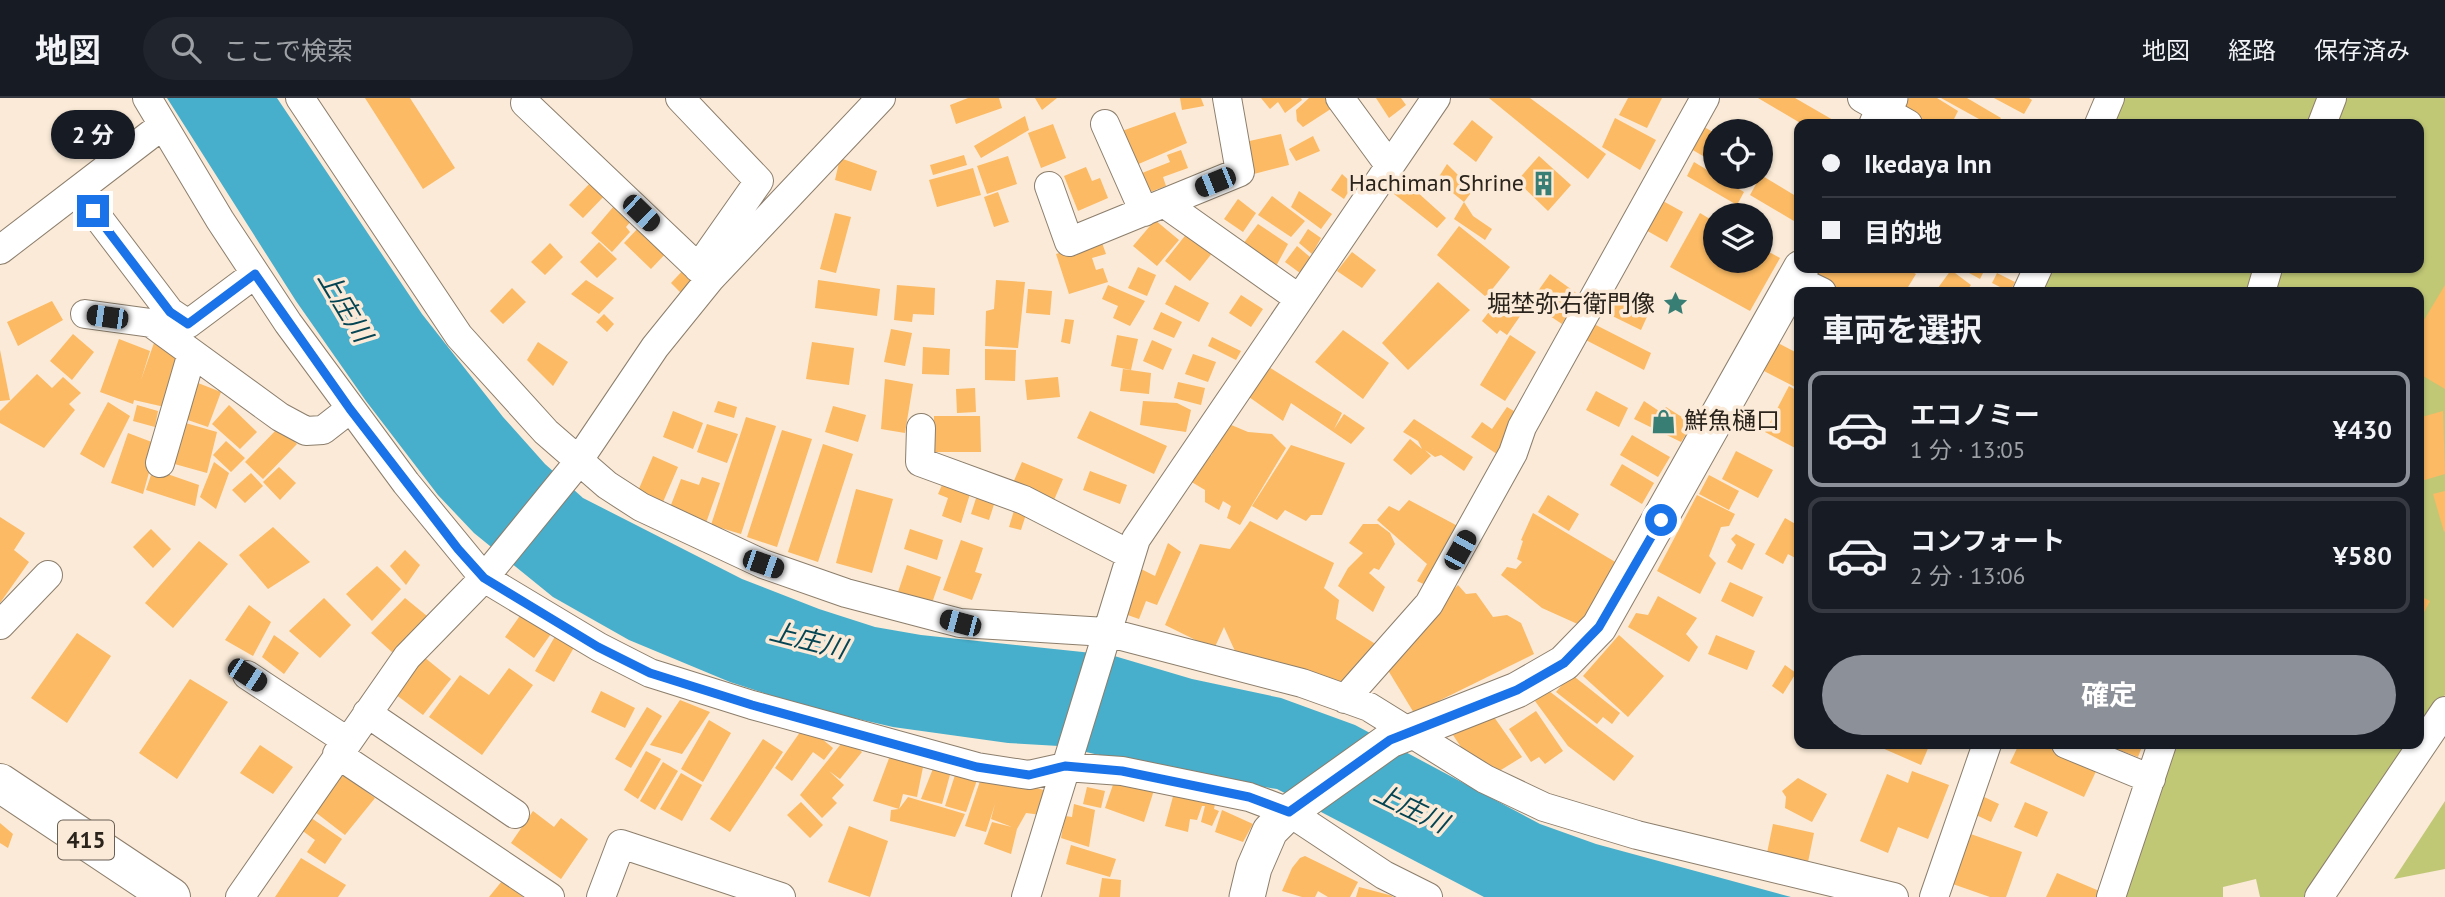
<!DOCTYPE html>
<html lang="ja">
<meta charset="utf-8">
<style>
body{margin:0;font-family:"PT Sans","Noto Sans JP",sans-serif;background:#20242c;color:#f1f3f6;height:100vh;display:flex;flex-direction:column;font-size:26px;white-space:nowrap}
*{box-sizing:border-box;margin:0}
p{font-size:23px;color:#9ea1a6}
.icon{flex:none;width:38px;height:38px;fill:none;stroke:currentColor;stroke-width:2;stroke-linecap:round;stroke-linejoin:round}
.map{position:relative;flex:1;overflow:hidden}
.panel{position:absolute;left:1794px;top:189px;width:630px;height:462px;display:flex;flex-direction:column;background:#171b24;border-radius:14px;box-shadow:0 2px 5px #0004}
.panel>*{flex:none}
.hud{position:absolute;left:1794px;top:21px;width:630px;height:154px;border-radius:14px;box-shadow:0 2px 5px #0004;display:grid;align-content:center;height:154px;padding:0 28px;background:#171b24}
.controls{position:absolute;left:1703px;top:21px;display:grid;gap:14px}
.controls a{display:grid;place-items:center;width:70px;height:70px;border-radius:50%;background:#171b24;box-shadow:0 2px 5px #0004;font-size:35px}
.end{position:absolute;width:32px;height:32px;margin:-16px;border:9px solid #1a73e8;background:#fff;box-shadow:0 0 0 4px #fff}
.from{border-radius:50%}
.bubble{position:absolute;height:49px;border-radius:24px;background:#171b24;box-shadow:0 2px 5px #0004;font-size:23px;font-weight:700;line-height:49px;text-align:center}
.car{position:absolute;width:21px;height:42px;margin:-21px -10px;border-radius:9px;box-shadow:0 0 5px 2px #0007;background:linear-gradient(#222 24%,#8ab4d8 0 40%,#222 0 76%,#8ab4d8 0 86%,#222 0)}
.hud b{display:flex;align-items:center;gap:24px;height:66px;font-size:26px}
.hud b+b{border-top:2px solid #363941}
.hud i{width:18px;height:18px;background:#f1f3f6}
ul{padding:0;list-style:none}
li{display:flex;align-items:center;gap:21px;height:116px;margin:0 14px 10px;padding:0 14px;border:4px solid #363941;border-radius:14px}
li div{flex:1}
li b{display:block;font-size:26px}
li em{font-style:normal;font-weight:700}
li.selected{border-color:#8c9099}
li>.icon{width:63px;height:63px;stroke-width:1.5}
h2{padding:0 28px;font-size:32px;line-height:84px}
.primary-button{display:flex;gap:14px;margin-top:auto;padding:14px 28px}
.primary-button a{flex:1;height:80px;border-radius:42px;background:#8c9099;color:#fff;font-size:28px;font-weight:700;line-height:80px;text-align:center}
header{display:flex;align-items:center;gap:42px;box-sizing:border-box;height:98px;padding:0 35px;background:#171b24;border-bottom:2px solid #363941}
header strong{font-size:33px}
nav{display:flex;gap:38px;margin-inline-start:auto;font-size:24px}
.search{width:490px;height:63px;background:#20242c;display:flex;align-items:center;gap:18px;box-sizing:border-box;padding:0 24px;border-radius:38px;color:#9ea1a6;font-size:26px}
.map>svg:first-child{display:block}
.green{fill:#c0c876}
.water{fill:#47aecb}
.building{fill:#fbba63}
.lines{fill:none;stroke-linecap:round;stroke-linejoin:round}
.minor-casing{stroke:#8c7e6c;stroke-width:30}
.major-casing{stroke:#8c7e6c;stroke-width:37}
.highway-casing{stroke:#8c7e6c;stroke-width:40}
.minor{stroke:#fff;stroke-width:28}
.major{stroke:#fff;stroke-width:35}
.highway{stroke:#fff;stroke-width:38}
.route{stroke:#1a73e8;stroke-width:9}
.labels{text-anchor:middle;stroke-width:7;stroke-linejoin:round;paint-order:stroke}
.shield{fill:#faead7;stroke:#685f55;stroke-width:2}
.shield-label{font-size:23px;font-weight:bold;fill:#2a241d}
.poi-label{font-size:24px;fill:#2a241d;stroke:#faead7;text-anchor:end}
.water-label{font-size:26px;font-style:italic;fill:#044453;stroke:#faead7}
</style>
<header>
<strong>地図</strong>
<div class="search"><svg class="icon" aria-label="search" viewBox="0 0 24 24"><circle cx="10" cy="10" r="6"/><path d="M15 15l6 6"/></svg>ここで検索</div>
<nav><a>地図</a><a>経路</a><a>保存済み</a></nav>
</header>
<div class="map">
<svg width="2445" height="799" viewBox="0 0 2445 799">
<rect width="100%" height="100%" fill="#faead7"/>
<path class="green" d="M2122 0H2445V597L2419 636 2418 194H2035L2046 170H2418V26H2111Z
M2171 646H2412L2309 799H2260L2256 781 2223 789V799H2121Z
M2445 703V771L2394 781Z"/>
<path class="water" d="M167 0H277L422 216 503 319 545 366 583 400 742 481 819 511 875 529 921 537 1111 557 1192 581 1281 600 1355 627 1540 726 1596 746 1791 799H1484L1277 691 1189 677 1059 648 1008 645 893 629 810 610 730 584 629 542 553 499 474 435 438 397 366 303 296 203Z"/>
<path class="building" d="M365 0H410L455 70 423 91Z
M968 0H999L1002 10 956 26 950 7Z
M1035 0H1057L1042 12Z
M1180 0H1201L1204 8 1182 12Z
M1261 0H1301L1302 2 1285 15 1278 4 1270 11Z
M1309 0H1336L1340 5 1303 29 1297 23 1296 12Z
M1376 0H1401L1406 7 1389 20Z
M1489 0H1530L1606 56 1588 81Z
M1628 0H1662L1647 30 1619 17Z
M1758 0H1795L1840 26H1802Z
M1909 0H1937L1958 13 1954 21 1963 26H1916L1900 17Z
M1941 0H1967L2001 20 1997 26H1988Z
M1994 0H2029L2032 2 2024 16Z
M1175 14 1187 45 1134 68 1122 33Z
M1025 18 1029 32 981 60 974 48Z
M1615 20 1656 42 1640 72 1602 49Z
M1472 22 1493 39 1476 64 1453 46Z
M1053 26 1066 60 1041 70 1028 35Z
M1704 29 1715 35V65L1691 51Z
M1281 36 1289 67 1250 77 1245 44Z
M1313 38 1320 53 1296 63 1289 51Z
M1181 52 1188 70 1163 79 1166 88 1145 96 1137 77 1170 64 1167 57Z
M964 57 967 67 933 77 930 67Z
M1008 58 1017 86 987 96 977 68Z
M1539 58 1571 87 1548 113 1517 83Z
M840 60 877 73 871 93 835 82Z
M1694 64 1744 94 1737 107 1687 78Z
M1447 66 1473 92 1464 104 1437 82Z
M1086 69 1092 83 1100 80 1108 100 1078 113 1064 78Z
M973 70 981 97 937 109 929 82Z
M1396 75 1446 120 1437 130 1389 92Z
M1342 76 1353 86 1344 101 1331 92Z
M1761 77 1799 100V126L1750 97Z
M594 81 608 94 583 120 569 107Z
M1299 93 1332 116 1321 131 1291 109Z
M998 94 1009 124 994 129 984 99Z
M1272 98 1305 123 1291 139 1258 117Z
M620 101 636 117 626 129 630 134 612 154 591 135Z
M1238 101 1256 115 1243 134 1224 121Z
M1661 102 1683 114 1667 144 1644 131Z
M1464 104 1473 118 1492 131 1485 142 1454 121Z
M835 115 851 119 836 175 820 171Z
M1700 115 1715 124V163H1760V149L1780 160 1750 213 1670 169Z
M1155 122 1179 142 1157 168 1133 148Z
M642 126 669 152 651 171 624 145Z
M1258 126 1288 146 1274 172 1240 150Z
M1459 128 1510 169 1486 199 1437 157Z
M1308 131 1321 140 1312 156 1299 145Z
M1188 134 1213 154 1190 183 1165 163Z
M1101 142 1106 156 1092 160 1096 172 1103 170 1108 184 1069 196 1056 156Z
M599 144 617 161 597 180 580 164Z
M550 145 563 159 545 177 531 164Z
M1297 148 1310 159 1300 175 1285 164Z
M1352 154 1376 172 1362 190 1337 173Z
M686 169 705 181 686 200 671 185Z
M1138 169 1156 177 1147 198 1128 190Z
M1818 170H1905L1916 176 1905 194H1842L1813 179Z
M1960 170H1984L1985 171 1980 181Z
M1951 172 1971 187 1966 194H1935Z
M1997 175 2015 184 2010 194 1992 185Z
M1550 176 1579 197 1562 226 1544 214 1550 203 1538 193Z
M586 182 614 200 599 216 571 196Z
M818 182 880 191 877 218 815 210Z
M996 182 1025 184 1018 250 985 248 986 213 994 211Z
M1438 184 1470 212 1408 272 1382 245Z
M897 187 935 190 934 217 913 216 912 224 894 222Z
M1108 187 1145 203 1130 228 1113 220 1118 208 1102 201Z
M1175 187 1209 205 1199 224 1165 206Z
M2445 187V291L2418 275V232Z
M512 190 526 204 503 226 490 213Z
M1028 191 1052 193 1050 217 1026 215Z
M1610 192 1650 212 1641 232 1600 212Z
M1504 194 1525 211 1507 237 1500 232 1497 236 1482 223Z
M1241 197 1263 211 1251 229 1229 215Z
M52 203 63 222 18 248 7 224Z
M1161 214 1182 224 1174 240 1153 231Z
M604 216 614 226 607 234 596 224Z
M1065 221 1074 222 1070 246 1061 244Z
M1588 223 1651 255 1644 272 1580 239Z
M891 231 912 235 905 268 884 264Z
M1343 232 1389 265 1363 301 1315 264Z
M73 236 94 254 72 282 50 263Z
M1117 237 1138 241 1131 272 1111 268Z
M1510 237 1536 254 1505 303 1480 287Z
M1212 239 1241 253 1236 262 1208 248Z
M119 241 150 253 141 282 155 242 184 254 169 310 134 302 133 306 100 294Z
M1152 242 1172 251 1163 272 1143 263Z
M538 244 568 264 553 288 527 262Z
M812 244 854 250 849 287 806 281Z
M1778 245 1799 256V291L1764 273Z
M923 249 950 251 949 277 922 276Z
M985 251 1016 252 1015 283 985 282Z
M0 252 10 302 0 303Z
M1193 256 1216 264 1208 284 1185 276Z
M1269 269 1342 315 1334 331 1344 316 1365 330 1351 346 1291 305 1283 323 1249 299Z
M1123 271 1151 275 1149 296 1120 293Z
M37 276 52 290 63 279 81 295 69 306 75 312 44 350 0 325V313Z
M1058 279 1060 299 1027 302 1025 282Z
M885 281 913 286 905 335 881 331Z
M1178 284 1205 290 1201 307 1174 300Z
M198 285 221 294 208 329 185 321Z
M1789 288 1799 294V352L1765 334Z
M975 290 976 314 957 315 956 291Z
M1596 293 1628 310 1619 329 1586 312Z
M718 303 737 309 734 320 714 314Z
M1143 303 1177 305 1191 312 1186 334 1140 327Z
M1644 303 1662 315 1666 309 1693 326 1681 344 1634 321Z
M108 304 130 318 104 370 80 356Z
M137 307 158 313 155 329 133 323Z
M229 307 257 334 240 351 212 326Z
M833 308 866 317 858 344 825 334Z
M1507 309 1526 320 1503 360 1471 339 1482 324 1492 331Z
M673 313 703 325 693 351 663 339Z
M1090 313 1167 348 1154 376 1077 340Z
M2443 313 2445 376 2418 384V320Z
M934 318H980L981 354H934Z
M746 319 776 328 741 436 711 427Z
M1414 321 1473 359 1464 373 1441 357 1435 359 1425 352 1431 358 1411 377 1393 362 1410 341 1422 351 1418 343 1403 334Z
M182 324 217 334 207 375 171 365Z
M707 326 738 336 727 365 697 354Z
M1229 326 1248 334 1272 336 1286 350 1240 427 1227 420 1231 408 1223 403 1219 412 1205 404V392L1190 383 1205 355 1211 358Z
M279 329 297 346 263 381 245 364Z
M782 332 812 341 777 449 747 439Z
M128 335 157 346 143 396 111 385Z
M1632 337 1670 359 1658 379 1620 357Z
M226 343 245 360 231 374 213 357Z
M823 346 853 356 818 464 788 454Z
M1291 347 1345 365 1322 417H1311L1306 423 1285 412 1277 422 1252 408Z
M1736 353 1773 372 1758 400 1722 381Z
M653 358 678 369 663 404 638 393Z
M214 364 229 375 216 411 200 399Z
M1022 364 1063 381 1054 402 1013 385Z
M1622 366 1654 385 1642 406 1610 387Z
M279 369 296 385 280 402 263 384Z
M153 371 199 387 195 408 146 392Z
M1090 373 1127 387 1120 406 1083 392Z
M251 375 263 388 245 405 232 392Z
M1709 377 1739 393 1729 412 1699 396Z
M702 379 720 385 706 425 669 412 681 381 699 387Z
M942 387 970 396 961 425 942 418 948 400 938 396Z
M856 391 893 401 872 475 836 465Z
M2445 393V433L2444 434 2433 396Z
M978 394 996 400 989 422 971 416Z
M1548 397 1579 416 1569 433 1538 414Z
M1697 397 1735 416 1729 428 1721 429 1709 458 1716 465 1700 496 1657 473Z
M1409 402 1467 433 1434 491 1417 483 1427 466 1377 422 1389 408 1399 413Z
M1016 406 1028 410 1021 432 1009 429Z
M1533 415 1622 468 1582 528 1542 510 1501 477 1507 469 1516 471 1522 464 1517 461 1523 443 1521 442Z
M0 419 25 435 14 452 29 464 0 505Z
M1785 420 1799 428V462L1788 456 1783 466 1765 456Z
M1250 423 1334 465 1324 490 1339 502 1336 521 1377 547 1344 588 1235 553 1224 529 1214 551 1165 527 1200 446 1230 451Z
M1363 426H1378L1390 435 1395 446 1379 472 1374 470 1369 475 1385 489 1373 514 1338 488 1348 470 1363 455 1349 445Z
M273 429 310 464 268 491 239 457Z
M151 431 171 451 153 470 133 449Z
M910 431 943 442 937 462 904 451Z
M1736 436 1755 446 1742 472 1727 464 1736 447 1731 441Z
M961 442 983 450 975 474 982 476 972 502 943 492Z
M199 443 228 466 173 530 145 505Z
M1168 445 1181 454 1157 507 1146 503 1139 521 1122 515 1139 470 1155 478Z
M405 452 420 467 406 487 390 468Z
M907 467 941 479 932 505 898 494Z
M377 468 401 491 372 523 346 496Z
M1730 484 1763 499 1753 519 1721 503Z
M1458 487 1466 496 1476 495 1493 519 1507 517 1521 525 1534 556 1414 615 1383 564Z
M2418 497 2430 503 2418 526Z
M1658 498 1697 520 1686 536 1698 549 1689 564 1628 529 1636 515 1648 517Z
M324 500 351 527 320 560 289 533Z
M405 500 427 518 393 555 371 535Z
M249 507 271 524 253 558 225 542Z
M524 512 553 533 534 560 505 539Z
M77 535 111 558 67 625 31 600Z
M557 535 576 546 554 584 535 573Z
M274 537 299 555 284 576 262 559Z
M1619 537 1664 578 1628 619 1583 578Z
M1716 537 1755 553 1747 572 1708 556Z
M424 559 451 581 423 617 395 596Z
M1785 567 1796 575 1783 596 1772 588Z
M509 570 533 587 482 657 429 619 460 577 489 597Z
M1571 576 1620 615 1612 626 1603 619 1597 626 1556 594Z
M190 581 228 604 177 681 139 655Z
M601 593 635 610 625 630 591 614Z
M1549 593 1634 658 1614 683 1568 648 1535 603Z
M680 602 710 614 682 656 650 647Z
M647 609 662 618 631 670 615 661Z
M1536 613 1563 653 1545 666 1539 659 1531 664 1509 631Z
M1494 619 1522 659 1496 675 1471 664 1453 637Z
M709 622 731 635 703 684 681 671Z
M805 627 833 650 824 662 813 654 792 683 775 670Z
M763 641 783 654 730 734 710 721Z
M845 641 862 654 840 681 829 673 844 687 832 700 837 705 822 720 800 697Z
M1873 646H1925L1929 648 1921 667Z
M2019 646H2053L2099 667 2084 699 2010 665Z
M2103 646H2143L2138 659Z
M260 647 293 669 273 696 240 675Z
M646 653 661 661 638 701 624 692Z
M891 655 924 664 917 699 903 696 899 711 908 699 965 716 955 739 890 723 891 712 899 711 873 703Z
M663 664 678 673 655 712 640 703Z
M934 668 951 673 942 706 921 701Z
M1912 673 1949 687 1928 741 1898 729 1888 755 1860 743 1887 676 1908 685Z
M956 674 977 682 966 714 945 708Z
M341 675 375 700 345 737 310 710Z
M681 675 702 687 682 723 660 711Z
M1116 678 1154 692 1144 724 1105 710Z
M1002 679 1050 694 1042 717 1026 715 1017 731 1011 756 984 746 992 724 1012 729 991 721 995 706 986 734 965 728 981 680 1000 687Z
M1798 680 1827 696 1812 724 1785 710 1786 699 1782 693Z
M1087 689 1105 693 1101 710 1083 706Z
M1175 691 1216 701 1214 711 1219 713 1212 728 1201 724 1205 708H1202L1197 722 1190 721 1188 734 1165 728Z
M1980 697 1999 706 1991 724 1972 715Z
M801 704 823 727 810 740 787 717Z
M2025 704 2048 714 2037 739 2014 729Z
M1074 706 1095 712 1089 749 1061 740 1065 718 1072 719Z
M1222 712 1253 726 1243 744 1215 734Z
M533 713 554 729 561 720 588 741 561 781 511 745Z
M304 715 342 741 325 766 307 754 315 742 296 728Z
M0 725 13 736 8 750 0 745Z
M1773 726 1814 735 1808 764 1767 755Z
M849 728 888 743 870 799 828 784Z
M1965 734 2022 754 2006 799H1990L1947 784Z
M1071 747 1116 761 1110 779 1066 766Z
M1305 758 1358 784 1350 799H1328L1318 793 1315 799H1302L1282 793 1292 770 1300 760Z
M301 760 346 787 338 799H275Z
M2057 775 2104 795 2102 799H2046Z
M1102 780 1121 782 1120 799H1099Z
M502 783 523 799H489Z
M1359 789 1393 798 1392 799H1356Z"/>
<g class="lines">
<defs>
<path id="minor" d="M147 0 220 122 288 225 406 385 484 480 599 549 650 575 752 607 977 669 1029 677 1065 669 1122 673 1249 699 1289 714 1384 777 1428 799
M300 0 459 238 546 334 607 387 641 409 763 466 846 495 960 525 1106 534 1302 585 1369 609 1485 681 1544 709 1637 737 1894 799
M680 0 759 83 698 170
M1340 0 1389 67
M1862 0 1908 26
M525 5 710 181
M1105 26 1144 114
M2099 26 2110 0
M2322 26 2332 0
M1049 88 1069 144 1240 74 1227 0
M78 93 170 214 188 226 255 176
M1164 105 1298 200
M0 152 163 27
M1795 181 1822 194
M2027 194 2038 170
M2261 194 2268 170
M85 216 151 225 280 319 306 333 323 332 350 311
M921 330 920 364 1024 402 1131 457
M160 365 192 255
M0 527 48 477
M247 577 347 643
M1345 601 1429 506 1513 355 1522 329 1705 0
M367 615 515 716
M2066 646 2151 681
M337 656 550 799
M240 799 407 559 484 480 572 372 655 249 710 181 881 0
M601 799 621 746 781 799
M1026 799 1136 441 1436 0
M1934 799 1987 646
M2111 799 2162 646
M2319 799 2445 613"/>
<path id="major" d="M1877 26 1890 0
M1247 799 1254 770 1270 733 1289 714 1390 642 1517 592 1564 565 1599 529 1801 170"/>
<path id="highway" d="M0 685 171 799"/>
</defs>
<use href="#minor" class="minor-casing"/>
<use href="#major" class="major-casing"/>
<use href="#highway" class="highway-casing"/>
<use href="#minor" class="minor"/>
<use href="#major" class="major"/>
<use href="#highway" class="highway"/>
</g>
<g class="lines">
<path class="route" d="M93 113 170 214 188 226 255 176 350 311 458 451 484 480 598 549 650 575 752 607 977 669 1029 677 1065 668 1122 673 1249 699 1289 714 1390 642 1517 592 1564 565 1599 529 1661 422"/>
</g>
<defs>
<symbol id="building-bare" viewBox="-9 -9 18 18"><path d="M-4-6H4V6H1V3H-1V6H-4ZM-2.5-4.3h1.7v1.8h-1.7ZM.8-4.3h1.7v1.8H.8ZM-2.5-1h1.7V.8h-1.7ZM.8-1h1.7V.8H.8Z" fill="#387e75" stroke="#faead7" stroke-width="2.5" paint-order="stroke"/></symbol>
<symbol id="sight-bare" viewBox="-9 -9 18 18"><path d="M0-6L1.8-2.2L6-1.7L2.9 1.2L3.7 5.4L0 3.3L-3.7 5.4L-2.9 1.2L-6-1.7L-1.8-2.2Z" fill="#387e75" stroke="#faead7" stroke-width="2.5" paint-order="stroke"/></symbol>
<symbol id="shop-bare" viewBox="-9 -9 18 18"><path d="M-5-2.5h2.3a2.7 3.5 0 0 1 5.4 0H5L5.5 6h-11ZM-1.5-2.5h3a1.5 2.3 0 0 0-3 0Z" fill="#387e75" stroke="#faead7" stroke-width="2.5" paint-order="stroke"/></symbol>
</defs>
<g fill-rule="evenodd">
<use href="#building-bare" x="1526" y="68" width="35" height="35"/>
<use href="#sight-bare" x="1658" y="188" width="35" height="35"/>
<use href="#shop-bare" x="1646" y="306" width="35" height="35"/>
</g>
<g class="labels">
<rect class="shield" x="58" y="722.5" width="56" height="39" rx="5"/>
<g class="shield-label">
<text x="86" y="750">415</text>
</g>
<g class="poi-label">
<text x="1524" y="93">Hachiman Shrine</text>
<text x="1655" y="214">堀埜弥右衛門像</text>
<text x="1684" y="331" text-anchor="start">鮮魚樋口</text>
</g>
<g class="water-label">
<text transform="translate(345 208) rotate(59)" y="9">上庄川</text>
<text transform="translate(808 542) rotate(14)" y="9">上庄川</text>
<text transform="translate(1411 710) rotate(26)" y="9">上庄川</text>
</g>
</g>
</svg>
<div class="controls">
<a><svg class="icon" aria-label="locate" viewBox="0 0 24 24"><circle cx="12" cy="12" r="6"/><path d="M12 2v4M12 18v4M2 12h4M18 12h4"/></svg></a>
<a><svg class="icon" aria-label="layers" viewBox="0 0 24 24"><path d="M12 4l9 5-9 5-9-5zM3 14l9 5 9-5"/></svg></a>
</div>
<i class="end from" style="left:1661px;top:422px"></i>
<i class="end" style="left:93px;top:113px"></i>
<div class="bubble" style="left:51px;top:12px;width:84px">2 分</div>
<i class="car" style="left:1215px;top:84px;rotate:248deg"></i>
<i class="car" style="left:641px;top:115px;rotate:134deg"></i>
<i class="car" style="left:107px;top:219px;rotate:278deg"></i>
<i class="car" style="left:1460px;top:452px;rotate:29deg"></i>
<i class="car" style="left:763px;top:466px;rotate:109deg"></i>
<i class="car" style="left:960px;top:525px;rotate:285deg"></i>
<i class="car" style="left:247px;top:577px;rotate:123deg"></i>
<div class="hud">
<b><i class="from"></i>Ikedaya Inn</b>
<b><i></i>目的地</b>
</div>
<section class="panel">
<h2>車両を選択</h2>
<ul>
<li class="selected"><svg class="icon" aria-label="car" viewBox="0 0 24 24"><path d="M5 17H2v-5l4-1 3-4h7l3 4 3 1v5h-3M9 17h6M6 11h13"/><circle cx="7" cy="17" r="2"/><circle cx="17" cy="17" r="2"/></svg><div><b>エコノミー</b><p>1 分 · 13:05</p></div><em>¥430</em></li>
<li><svg class="icon" aria-label="car" viewBox="0 0 24 24"><path d="M5 17H2v-5l4-1 3-4h7l3 4 3 1v5h-3M9 17h6M6 11h13"/><circle cx="7" cy="17" r="2"/><circle cx="17" cy="17" r="2"/></svg><div><b>コンフォート</b><p>2 分 · 13:06</p></div><em>¥580</em></li>
</ul>
<div class="primary-button"><a>確定</a></div>
</section>
</div>
